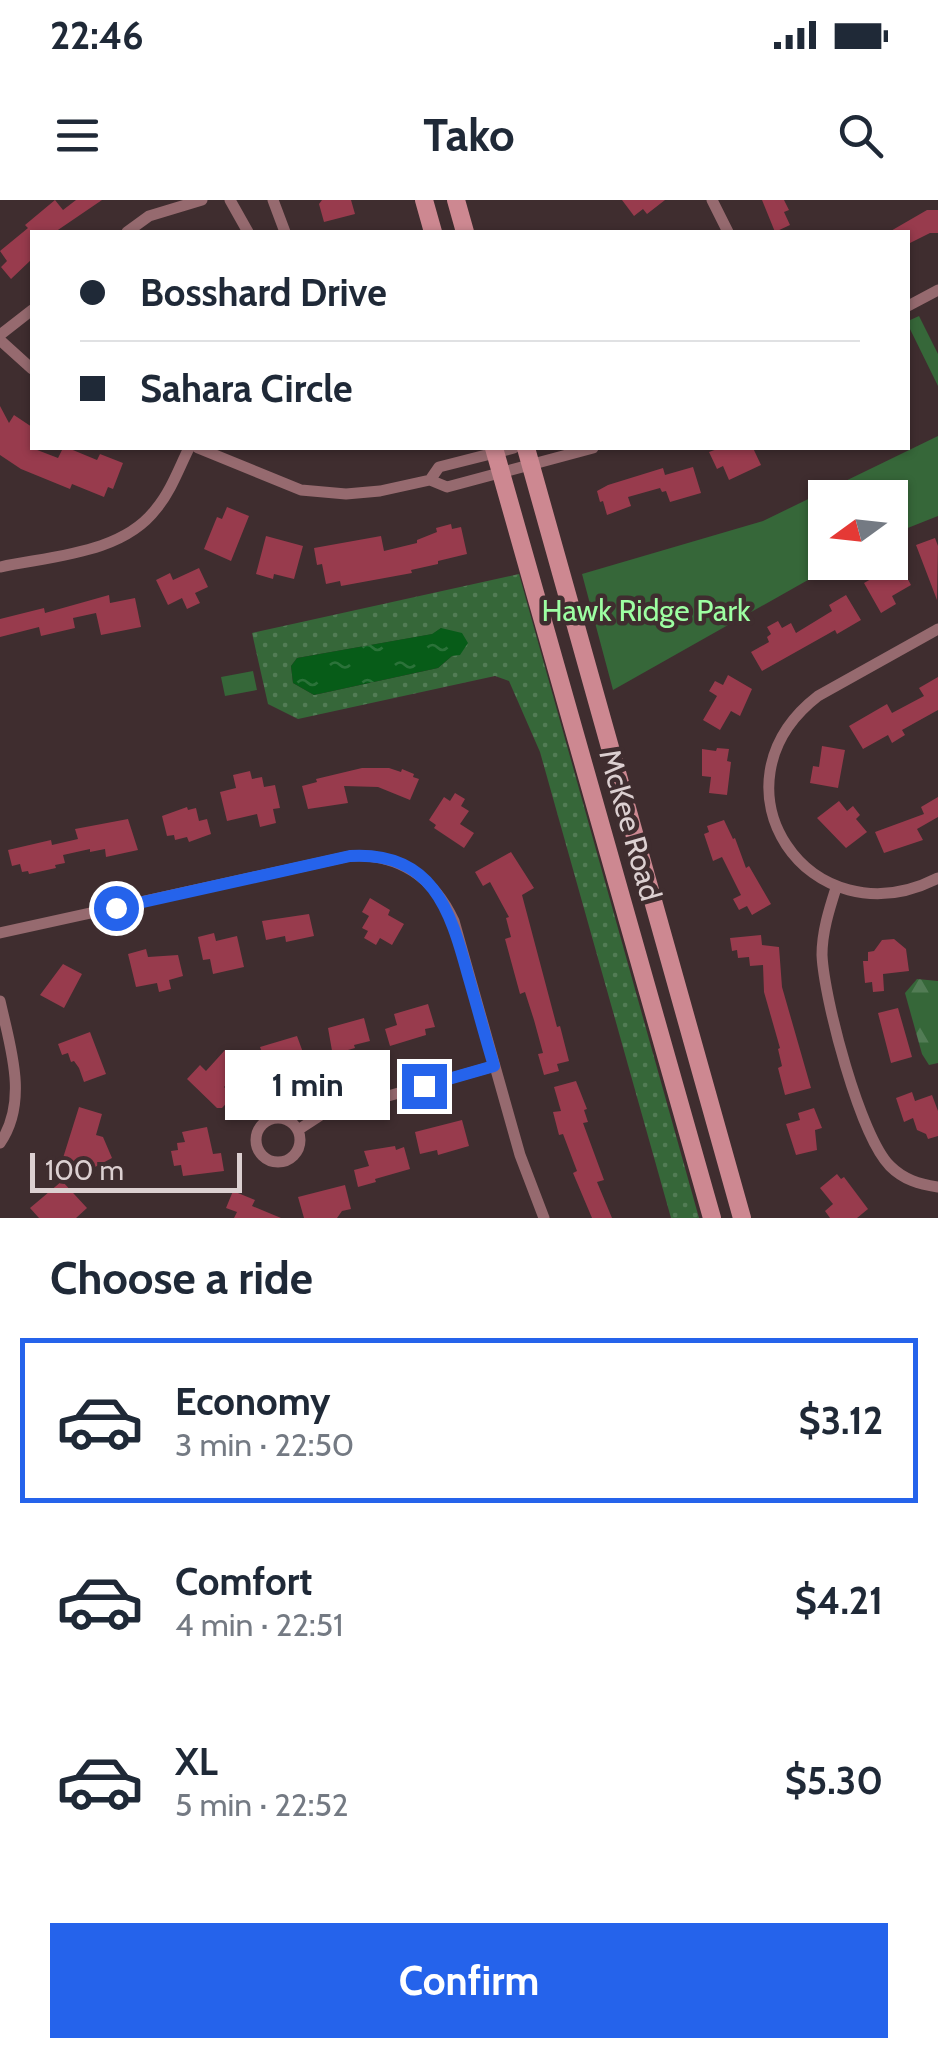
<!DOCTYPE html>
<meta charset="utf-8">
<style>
body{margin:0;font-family:Cabin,sans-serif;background:#f6f6f7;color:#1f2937;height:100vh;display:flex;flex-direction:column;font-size:38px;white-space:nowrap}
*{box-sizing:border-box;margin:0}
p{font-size:32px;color:#747a83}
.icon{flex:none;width:55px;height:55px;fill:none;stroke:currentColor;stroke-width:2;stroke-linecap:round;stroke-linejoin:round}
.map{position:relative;height:1018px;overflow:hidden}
.panel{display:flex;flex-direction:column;background:#fff;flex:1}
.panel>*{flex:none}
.top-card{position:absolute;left:30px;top:30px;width:880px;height:220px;border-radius:0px;box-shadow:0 2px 8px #0004;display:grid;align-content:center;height:220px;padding:0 50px;background:#fff}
.needle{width:65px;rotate:255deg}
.fabs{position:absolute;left:808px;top:280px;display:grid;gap:20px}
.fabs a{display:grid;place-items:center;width:100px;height:100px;border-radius:0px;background:#fff;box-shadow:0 2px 8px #0004;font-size:50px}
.scale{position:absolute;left:30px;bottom:25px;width:212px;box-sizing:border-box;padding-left:10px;border:5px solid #dcd0d1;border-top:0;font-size:28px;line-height:35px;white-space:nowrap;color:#dcd0d1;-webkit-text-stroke:8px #3f2d2f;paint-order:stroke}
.end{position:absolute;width:45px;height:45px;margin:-22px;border:12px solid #2563eb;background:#fff;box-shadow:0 0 0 5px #fff}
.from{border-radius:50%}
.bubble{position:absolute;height:70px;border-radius:0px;background:#fff;box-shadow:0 2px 8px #0004;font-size:32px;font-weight:800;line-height:70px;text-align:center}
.top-card b{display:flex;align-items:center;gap:35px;height:95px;font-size:38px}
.top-card b+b{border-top:2px solid #e0e1e3}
.top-card i{width:25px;height:25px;background:#1f2937}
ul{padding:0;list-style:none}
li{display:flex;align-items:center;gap:30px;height:165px;margin:0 20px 15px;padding:0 30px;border:5px solid transparent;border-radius:0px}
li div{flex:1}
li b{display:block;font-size:38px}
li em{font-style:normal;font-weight:800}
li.active{border-color:#2563eb}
li>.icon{width:90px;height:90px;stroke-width:1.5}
h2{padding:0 50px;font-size:45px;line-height:120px}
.primary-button{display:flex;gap:20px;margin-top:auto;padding:20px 50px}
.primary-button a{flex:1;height:115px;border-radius:0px;background:#2563eb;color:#fff;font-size:40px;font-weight:800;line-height:115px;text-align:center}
.status{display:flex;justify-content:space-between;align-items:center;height:70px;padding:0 50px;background:#fff;direction:ltr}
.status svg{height:28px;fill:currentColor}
header{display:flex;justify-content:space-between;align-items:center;height:130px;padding:0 50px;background:#fff;font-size:45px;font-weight:800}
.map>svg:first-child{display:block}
.grass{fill:url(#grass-dots);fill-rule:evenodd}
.forest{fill:url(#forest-firs)}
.park{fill:#366739}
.water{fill:url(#water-ripples)}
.building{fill:#983b4d}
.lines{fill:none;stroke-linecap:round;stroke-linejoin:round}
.street{stroke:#966a6f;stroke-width:11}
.secondary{stroke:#cd8891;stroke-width:18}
.route{stroke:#2563eb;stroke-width:12}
.labels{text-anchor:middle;stroke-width:9;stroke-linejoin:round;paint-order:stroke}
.park-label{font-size:30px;fill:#9dffa2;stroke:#3f2d2f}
.street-label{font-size:30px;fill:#dcd0d1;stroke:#3f2d2f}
</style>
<div class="status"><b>22:46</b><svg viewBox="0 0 49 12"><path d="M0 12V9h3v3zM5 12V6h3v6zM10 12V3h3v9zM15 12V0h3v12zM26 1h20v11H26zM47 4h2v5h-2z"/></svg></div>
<header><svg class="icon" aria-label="menu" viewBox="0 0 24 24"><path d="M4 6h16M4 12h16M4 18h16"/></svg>Tako<svg class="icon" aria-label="search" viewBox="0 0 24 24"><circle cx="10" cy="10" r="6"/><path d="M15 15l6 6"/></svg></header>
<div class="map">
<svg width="938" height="1018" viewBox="0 0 938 1018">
<defs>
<pattern id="grass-dots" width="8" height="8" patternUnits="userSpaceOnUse" patternTransform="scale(2.5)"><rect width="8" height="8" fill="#366739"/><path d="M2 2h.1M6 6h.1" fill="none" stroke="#527c55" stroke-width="1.8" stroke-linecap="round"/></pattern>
<pattern id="forest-firs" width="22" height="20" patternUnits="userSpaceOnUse" patternTransform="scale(2.5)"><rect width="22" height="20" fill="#366739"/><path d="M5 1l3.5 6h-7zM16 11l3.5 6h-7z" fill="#527c55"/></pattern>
<pattern id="water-ripples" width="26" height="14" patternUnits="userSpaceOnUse" patternTransform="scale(2.5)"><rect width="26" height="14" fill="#075c18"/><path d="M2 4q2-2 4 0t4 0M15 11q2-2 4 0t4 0" fill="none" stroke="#2b7239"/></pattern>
</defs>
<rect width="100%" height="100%" fill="#3f2d2f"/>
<path class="grass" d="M519 374 699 1018H671L540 552 509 481 495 476 298 519 268 504 252 433ZM441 428 452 456 438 468 314 495 293 483 291 466 297 458 433 434Z"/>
<path class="forest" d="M917 779 938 781V863L929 865 922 854 905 793Z"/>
<path class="park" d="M919 116 938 154V186L908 125V121Z
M938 236V316L890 335V298H825V362L838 363 613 490 582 374 763 321Z
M253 471 257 490 225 496 221 477Z"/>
<path class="water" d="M441 428 462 433 468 443 460 455 452 456 438 468 314 495 293 483 291 466 297 458 432 434Z"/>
<path class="building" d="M55 0 63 10 76 0H102L55 32H32V59L11 79 1 67 7 61 0 51 28 28 25 25Z
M322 0H351L355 14 324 22 319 4Z
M622 0H665L647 14 643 9 634 16Z
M762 0H784L789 10 784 12 790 25 775 32Z
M927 10H938V33H930L908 44V32H889Z
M0 206 9 223 14 215 32 227V248L58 258 63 248H68L97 260 100 254 123 263 113 289 108 287 104 297 72 284 70 289 21 269 0 255Z
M720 248H753L761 265 729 280 723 266 717 269 709 252Z
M693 267 701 293 670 302 666 291 662 292 660 288 628 297 631 306 607 315 603 301 600 302 597 291 608 285 663 268 665 275Z
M227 307 249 316 231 361 204 349 217 317 222 319Z
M451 324 452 329 461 327 467 354 438 361V364L411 370 412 373 341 386 340 381 326 384 322 364 317 365 314 348 381 336 384 351 417 343V340L437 332 436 328Z
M266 336 303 346 294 379 274 374 273 379 256 374Z
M935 338 938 346 937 400 916 345Z
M901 367 911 385 892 396 896 404 881 413 864 383 887 370 889 374Z
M199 368 208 387 195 393 200 403 187 409 182 398 168 405 156 380 170 373 173 380Z
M109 395 110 403 135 398 141 427 101 435 96 413 73 418 75 428 41 436 39 427 0 437V419L44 408 45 413Z
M846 395 861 420 837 434 835 430 762 471 751 452 769 442 767 437 771 434 767 427 778 421 782 428 791 423 796 433 832 411 829 405Z
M728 475 752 489 740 516 731 511 720 530 703 520 717 496 709 491 715 481 723 485Z
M938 477V510L902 530 905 535 892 543 888 535 863 549 849 526 887 504 892 513 924 496 919 488Z
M822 546 845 550 838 588 810 583 813 566 819 567Z
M717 548 729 549 727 561 731 562 727 595 709 593 711 577 702 576V549L716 551Z
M362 568H389L401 572 402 569 414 574 413 577 419 579 410 600 378 587 344 586 348 603 308 609 302 586 317 582 316 579Z
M250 571 252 579 262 577 264 587 275 585 280 608 273 609 276 623 260 627 257 614 227 621 220 592 236 588 233 575Z
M455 593 465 599 461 606 469 611 460 624 474 633 464 648 434 628 436 625 429 620 444 597 450 601Z
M938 597V617L917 629 923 640 884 653 875 632 924 614 921 607Z
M839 601 847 611 853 606 860 615 856 619 867 632 846 648 817 618Z
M187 607 188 610 196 608 199 621 207 619 211 634 189 642 187 637 175 640 174 635 167 636 162 616Z
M128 619 138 650 106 657 105 649 90 652V649L63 655 65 663 55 665 56 668 29 674 28 671 22 672 20 664 12 666 8 650 51 640 52 645 78 639 75 629Z
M724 620 733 639 735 638 746 668 749 666 771 704 752 715 747 706 739 710 733 699 741 695 722 657 713 661 704 634 709 632 707 626Z
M511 652 534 688 522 695 557 827 560 826 569 861 557 864 559 871 544 875 538 854 543 853 534 820 525 792 520 794 505 739 511 737 506 718 509 717 490 682 483 686 475 672Z
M370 698 390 710 388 715 404 724 392 745 380 738 376 745 364 738 368 731 362 728 369 716 362 712Z
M309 714 314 736 286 742 285 736 266 740 262 721Z
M214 733 216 741 237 736 244 767 213 774 210 759 203 760 198 737Z
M761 735 762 745 779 747 782 787 811 888 785 895 778 868 782 866 778 849 780 848 764 792 763 765 750 766 749 757 738 758 737 750 732 751 730 738Z
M894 739 906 749 909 771 883 774 884 791 873 792 872 782 865 783 863 761H868V752L874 751 882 740Z
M146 749 148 757 178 755 183 776 169 780 171 789 159 792 157 783 136 787 128 754Z
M63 764 82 774 64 808 40 795Z
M428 804 435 827 425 829 426 835 390 846 385 829 397 825 394 814Z
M898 808 912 857 891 863 878 813Z
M364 818 370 841 354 845 355 848 348 850 351 858 334 862 328 828Z
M90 832 106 874 84 882 79 868 74 861 71 862 68 853 62 855 58 844Z
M297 836 305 858 302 862 261 877 254 858 263 855 260 847Z
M225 850 243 867 224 887 233 896 222 908H217L187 879 200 865 206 871Z
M576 881 587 909 584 910 588 922 583 923 604 980 597 982 612 1018H592L573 973 577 971 563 934 559 935 553 912 561 911 554 887Z
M912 892 915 901 932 895 938 911V936L928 939 926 934 917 930 913 918 904 922 896 898Z
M79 907 102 914 96 935 103 937 112 958 95 967 63 958Z
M814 908 822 928 815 930 817 950 796 955 786 924 800 920 798 913Z
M462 920 469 946 438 955 437 950 420 954 415 932Z
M207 927 213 954 221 953 224 971 183 976 181 965 174 966 171 951 178 950 177 943 185 942 182 932Z
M395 946 396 950 404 947 410 969 375 979 376 982 358 987 354 970 369 966 364 951Z
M837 974 841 979 844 977 868 1009 857 1018H830L825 1011 833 1004 820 988Z
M62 981 87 1008 76 1018H39L30 1008Z
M345 985 351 1009 342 1011 337 1018H304L298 997Z
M233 991 255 1000 252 1006 281 1018H234L237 1012 226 1008Z"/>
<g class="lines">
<path class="street" d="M230 0 248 32
M273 0 285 32
M712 0 728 32
M127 32 149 16 202 0
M908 106 938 90
M0 135 32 110
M0 140 32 169
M198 248 301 290 346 294 380 291 430 280 447 287 593 248
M430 280 439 267 514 248
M0 367C51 356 122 354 156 309 171 291 179 268 189 248
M938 429 818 496C703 585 809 744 938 678
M836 688C829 710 822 732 822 755 824 799 860 936 890 966 904 980 919 984 938 987
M0 733 350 656C399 653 434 678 454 721L520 955 544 1018
M0 801C10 846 29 901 0 943
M256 940a22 22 0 1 1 44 0a22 22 0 1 1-44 0Z
M298 930 321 915 494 866"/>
<path class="secondary" d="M424 0 433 32
M456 0 465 32
M494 248 712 1018
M526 248 742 1018"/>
</g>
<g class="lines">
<path class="route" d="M116 708 350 656C432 651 450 709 468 775 477 806 485 836 494 866L424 886"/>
</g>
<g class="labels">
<g class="park-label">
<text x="646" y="421">Hawk Ridge Park</text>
</g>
<g class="street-label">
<text transform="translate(630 625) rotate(74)" y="10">McKee Road</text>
</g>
</g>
</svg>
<div class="fabs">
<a><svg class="needle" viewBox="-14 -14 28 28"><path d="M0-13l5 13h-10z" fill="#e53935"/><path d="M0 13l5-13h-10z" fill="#747a83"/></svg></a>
</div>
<div class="scale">100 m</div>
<i class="end from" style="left:116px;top:708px"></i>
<i class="end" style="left:424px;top:886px"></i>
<div class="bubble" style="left:225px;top:850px;width:165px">1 min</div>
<div class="top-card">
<b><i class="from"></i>Bosshard Drive</b>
<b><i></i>Sahara Circle</b>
</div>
</div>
<section class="panel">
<h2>Choose a ride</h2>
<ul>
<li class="active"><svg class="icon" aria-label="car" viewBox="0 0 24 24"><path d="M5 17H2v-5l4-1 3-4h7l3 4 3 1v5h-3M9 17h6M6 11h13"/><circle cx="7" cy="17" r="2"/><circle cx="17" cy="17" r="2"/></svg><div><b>Economy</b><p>3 min · 22:50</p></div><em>$3.12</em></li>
<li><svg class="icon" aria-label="car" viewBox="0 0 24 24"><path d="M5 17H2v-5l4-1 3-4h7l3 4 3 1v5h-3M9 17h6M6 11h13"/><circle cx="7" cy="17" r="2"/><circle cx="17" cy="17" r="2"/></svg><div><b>Comfort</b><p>4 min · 22:51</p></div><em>$4.21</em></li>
<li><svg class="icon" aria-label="car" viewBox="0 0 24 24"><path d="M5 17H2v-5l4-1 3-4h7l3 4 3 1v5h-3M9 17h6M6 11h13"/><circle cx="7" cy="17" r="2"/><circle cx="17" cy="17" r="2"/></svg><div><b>XL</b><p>5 min · 22:52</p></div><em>$5.30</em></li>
</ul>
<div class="primary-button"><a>Confirm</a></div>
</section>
